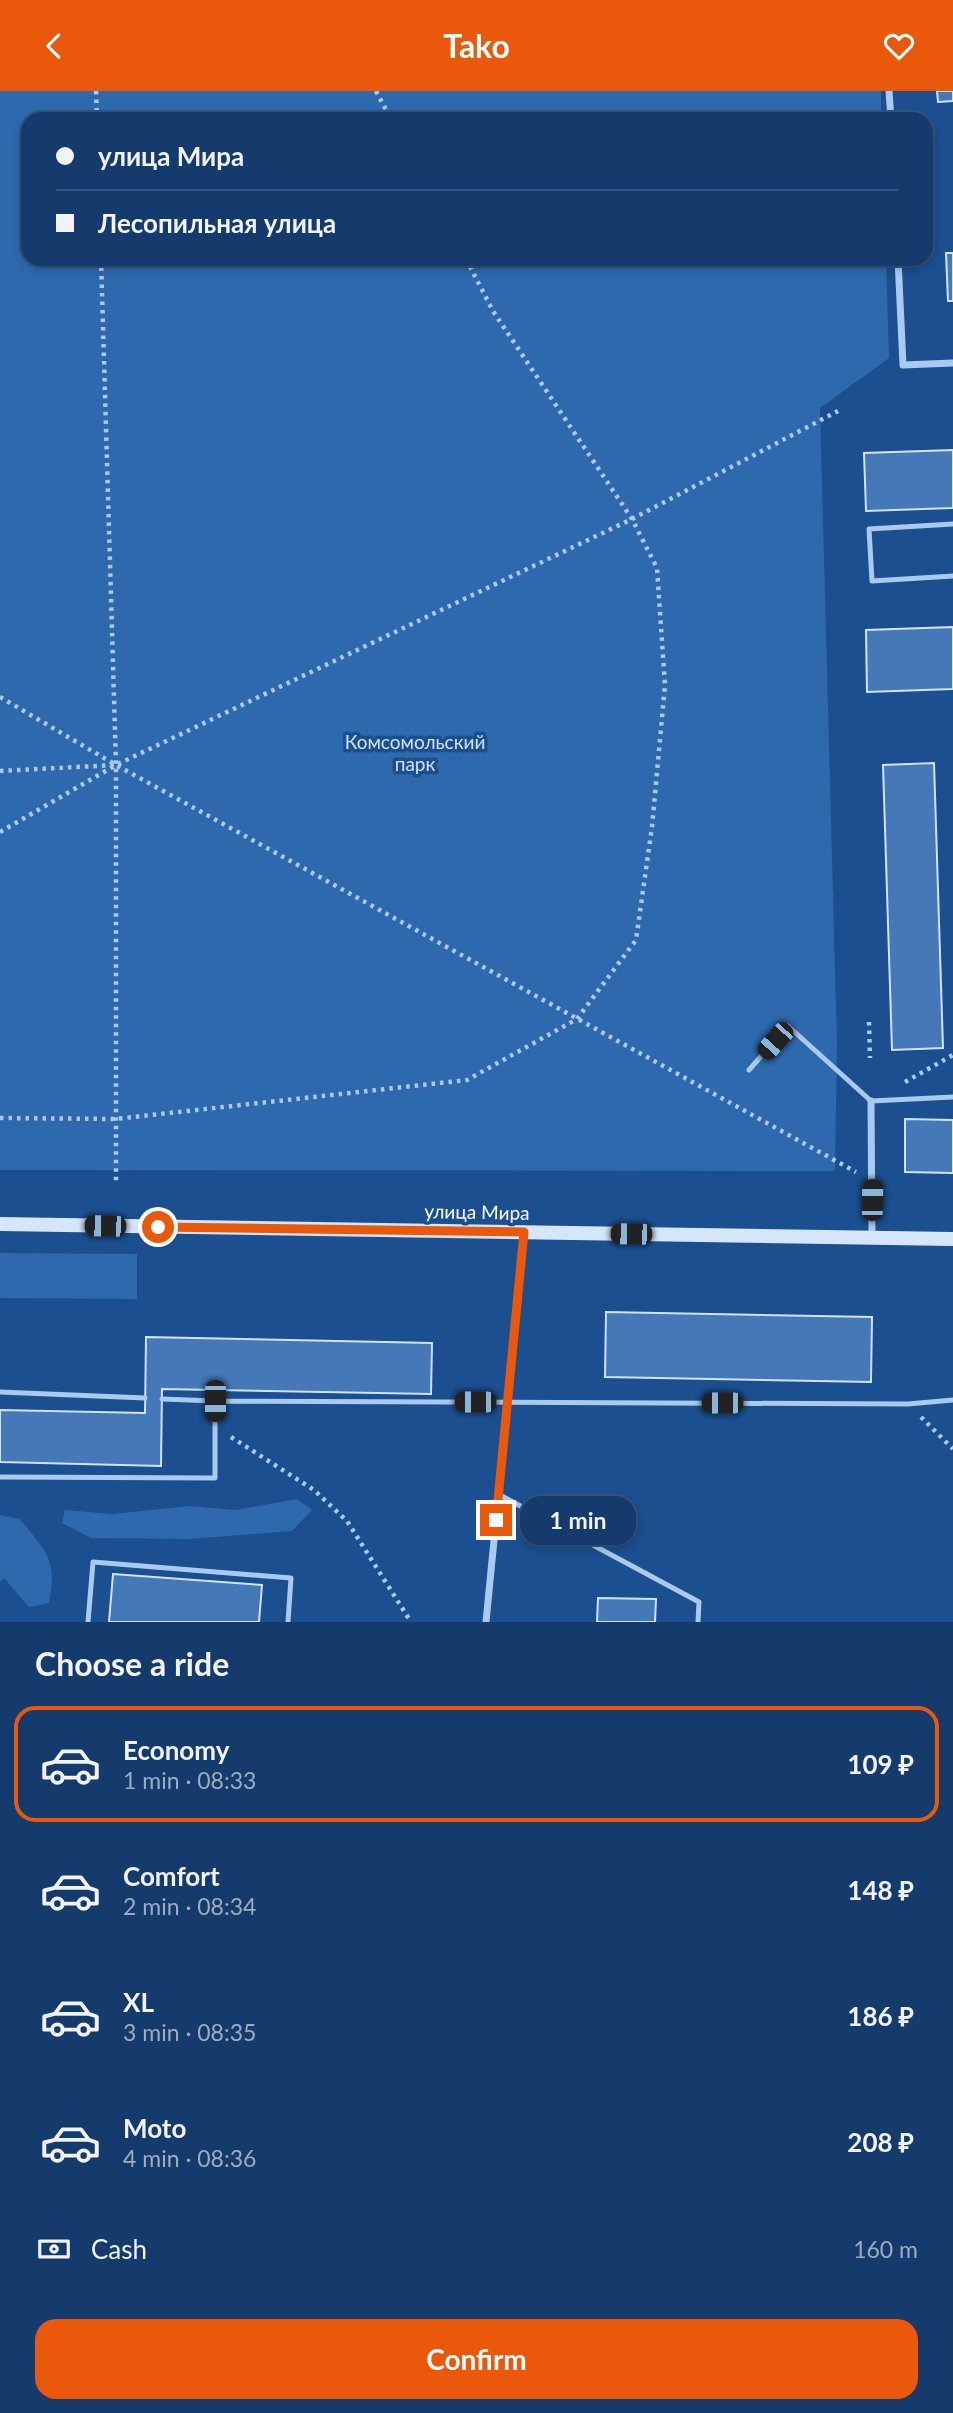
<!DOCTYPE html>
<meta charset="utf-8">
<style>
body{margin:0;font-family:Lato,sans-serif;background:#214673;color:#f1f3f6;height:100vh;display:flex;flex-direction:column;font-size:26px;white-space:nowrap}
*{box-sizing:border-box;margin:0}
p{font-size:23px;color:#9dadc1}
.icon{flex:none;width:38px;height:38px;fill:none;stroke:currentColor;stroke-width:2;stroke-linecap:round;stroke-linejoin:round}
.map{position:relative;height:1531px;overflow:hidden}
.side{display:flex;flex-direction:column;background:#143b6b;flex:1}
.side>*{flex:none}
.banner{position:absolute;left:21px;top:21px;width:912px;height:154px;border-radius:21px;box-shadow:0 4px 10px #0003,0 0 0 2px #33557e;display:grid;align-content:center;height:154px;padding:0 35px;background:#143b6b}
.end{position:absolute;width:32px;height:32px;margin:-16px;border:9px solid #ea580c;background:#fff;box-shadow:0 0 0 4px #fff}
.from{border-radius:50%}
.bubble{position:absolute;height:49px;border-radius:21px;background:#143b6b;box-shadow:0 4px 10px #0003,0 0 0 2px #33557e;font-size:23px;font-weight:700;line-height:49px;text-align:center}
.car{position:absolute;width:21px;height:42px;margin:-21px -10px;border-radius:9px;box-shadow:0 0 5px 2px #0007;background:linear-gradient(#222 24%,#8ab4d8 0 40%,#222 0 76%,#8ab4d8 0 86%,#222 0)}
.banner b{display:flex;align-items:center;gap:24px;height:66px;font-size:26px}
.banner b+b{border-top:2px solid #33557e}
.banner i{width:18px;height:18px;background:#f1f3f6}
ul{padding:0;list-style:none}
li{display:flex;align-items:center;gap:21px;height:116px;margin:0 14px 10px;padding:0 21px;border:4px solid transparent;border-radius:21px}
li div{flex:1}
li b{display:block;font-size:26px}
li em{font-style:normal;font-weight:700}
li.current{border-color:#ea580c}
li>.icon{width:63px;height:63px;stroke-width:1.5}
h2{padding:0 35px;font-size:32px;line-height:84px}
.pay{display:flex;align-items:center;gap:18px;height:77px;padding:0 35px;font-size:26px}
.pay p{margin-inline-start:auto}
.button{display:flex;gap:14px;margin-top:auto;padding:14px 35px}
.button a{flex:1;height:80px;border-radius:21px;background:#ea580c;color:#fff;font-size:28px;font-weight:700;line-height:80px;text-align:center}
header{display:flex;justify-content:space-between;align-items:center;height:91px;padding:0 35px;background:#ea580c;color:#fff;font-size:32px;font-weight:700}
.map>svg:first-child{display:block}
.green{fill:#2e69ad}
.building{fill:#4478b7;stroke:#cfe3fa;stroke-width:2}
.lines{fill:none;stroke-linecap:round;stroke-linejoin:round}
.path{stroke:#a9c9ee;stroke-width:4.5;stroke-dasharray:3.5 5;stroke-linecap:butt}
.service{stroke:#a9c9ee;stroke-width:5}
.minor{stroke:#a9c9ee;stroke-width:7}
.secondary{stroke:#d6e6fa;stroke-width:14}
.route{stroke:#ea580c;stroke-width:9}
.labels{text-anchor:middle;stroke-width:7;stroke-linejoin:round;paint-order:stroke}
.park-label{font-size:19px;fill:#cfe3fa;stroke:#1b4f8f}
.street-label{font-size:19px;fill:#fff;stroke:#1b4f8f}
</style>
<header><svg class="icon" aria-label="back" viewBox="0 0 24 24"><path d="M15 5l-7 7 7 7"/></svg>Tako<svg class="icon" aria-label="heart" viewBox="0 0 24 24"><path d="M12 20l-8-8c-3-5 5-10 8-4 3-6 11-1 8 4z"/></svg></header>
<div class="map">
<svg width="953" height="1531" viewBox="0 0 953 1531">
<rect width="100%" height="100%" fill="#1b4f8f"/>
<path class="green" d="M0 0H881V28H28V168H886L889 267 820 317 837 953 835 1080 0 1079Z
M0 1162 137 1163V1208L0 1207Z
M297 1408 312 1419 292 1440 190 1448 91 1447 62 1432 65 1419 113 1423 189 1415 235 1419Z
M0 1424 20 1428C46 1461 58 1468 49 1512L29 1516 4 1487 0 1491Z"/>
<path class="building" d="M937 0H953V10L938 11Z
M946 162H953V210H948Z
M953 359V417L866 420 864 362Z
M953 536V598L867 601 866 539Z
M934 672 943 957 892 959 883 674Z
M905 1028 953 1029V1082L905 1081Z
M606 1221 872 1226 871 1291 605 1286Z
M146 1246 432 1252 431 1303 162 1298 161 1375 0 1371V1319L145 1322Z
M113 1483 262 1494 259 1531H109Z
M598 1507 656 1508 655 1531H597Z"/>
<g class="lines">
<path class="path" d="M96 0 97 28
M376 0 391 28
M101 168 116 674V1093
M0 606 116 674 856 1081
M0 680 115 674
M0 741 116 674 632 428 838 320
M869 931 870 967
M905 991 953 964
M0 1027 115 1028 467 989 577 928 636 849 652 736 665 594 657 477 632 428 493 220 466 168
M921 1326 953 1358
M231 1346 314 1399 347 1430 411 1531"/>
<path class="service" d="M953 433 869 438 872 490 953 485
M749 979 788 935 871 1010 953 1006
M0 1301 145 1307
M162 1308 215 1310
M0 1386 215 1387V1310L908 1313 953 1309
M498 1403 699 1511 698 1531
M88 1531 93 1471 291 1487 288 1531"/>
<path class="minor" d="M889 0 891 28
M898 168 903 274 953 272
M871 1010 872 1146
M486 1531 524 1142"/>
<path class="secondary" d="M0 1133 953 1148"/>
</g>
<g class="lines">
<path class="route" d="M158 1136 524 1141 496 1429"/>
</g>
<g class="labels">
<g class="park-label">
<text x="415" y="658">Комсомольский<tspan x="415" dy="22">парк</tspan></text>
</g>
<g class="street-label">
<text transform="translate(477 1121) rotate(1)" y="7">улица Мира</text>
</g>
</g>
</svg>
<i class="end from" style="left:158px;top:1136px"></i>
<i class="end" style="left:496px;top:1429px"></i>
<div class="bubble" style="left:520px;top:1405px;width:116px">1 min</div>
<i class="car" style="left:775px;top:950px;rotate:222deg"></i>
<i class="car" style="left:872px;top:1109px;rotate:1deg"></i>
<i class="car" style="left:105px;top:1135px;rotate:271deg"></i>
<i class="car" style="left:631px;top:1143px;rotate:271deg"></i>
<i class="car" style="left:215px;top:1310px;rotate:180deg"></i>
<i class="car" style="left:475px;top:1311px;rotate:270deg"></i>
<i class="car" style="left:722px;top:1312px;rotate:270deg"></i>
<div class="banner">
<b><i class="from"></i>улица Мира</b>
<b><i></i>Лесопильная улица</b>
</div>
</div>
<section class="side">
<h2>Choose a ride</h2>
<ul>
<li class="current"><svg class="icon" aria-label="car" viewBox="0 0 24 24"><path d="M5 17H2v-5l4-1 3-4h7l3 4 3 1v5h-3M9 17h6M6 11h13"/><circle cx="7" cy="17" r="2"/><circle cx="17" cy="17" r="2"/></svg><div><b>Economy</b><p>1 min · 08:33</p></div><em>109 ₽</em></li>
<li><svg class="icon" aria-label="car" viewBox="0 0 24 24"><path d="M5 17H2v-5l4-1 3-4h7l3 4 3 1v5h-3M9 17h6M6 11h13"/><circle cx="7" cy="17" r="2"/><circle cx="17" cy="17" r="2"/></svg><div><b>Comfort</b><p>2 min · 08:34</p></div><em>148 ₽</em></li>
<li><svg class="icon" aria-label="car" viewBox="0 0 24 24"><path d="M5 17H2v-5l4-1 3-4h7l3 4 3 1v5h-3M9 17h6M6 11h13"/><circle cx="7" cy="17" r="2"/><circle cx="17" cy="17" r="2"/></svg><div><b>XL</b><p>3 min · 08:35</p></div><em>186 ₽</em></li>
<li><svg class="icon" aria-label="car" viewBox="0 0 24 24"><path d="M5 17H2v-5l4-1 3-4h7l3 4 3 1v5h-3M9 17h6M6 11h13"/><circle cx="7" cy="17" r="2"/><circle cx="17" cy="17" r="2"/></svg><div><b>Moto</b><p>4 min · 08:36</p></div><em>208 ₽</em></li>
</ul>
<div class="pay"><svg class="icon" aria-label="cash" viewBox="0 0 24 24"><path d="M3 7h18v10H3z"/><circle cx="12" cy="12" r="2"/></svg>Cash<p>160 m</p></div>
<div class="button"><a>Confirm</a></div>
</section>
